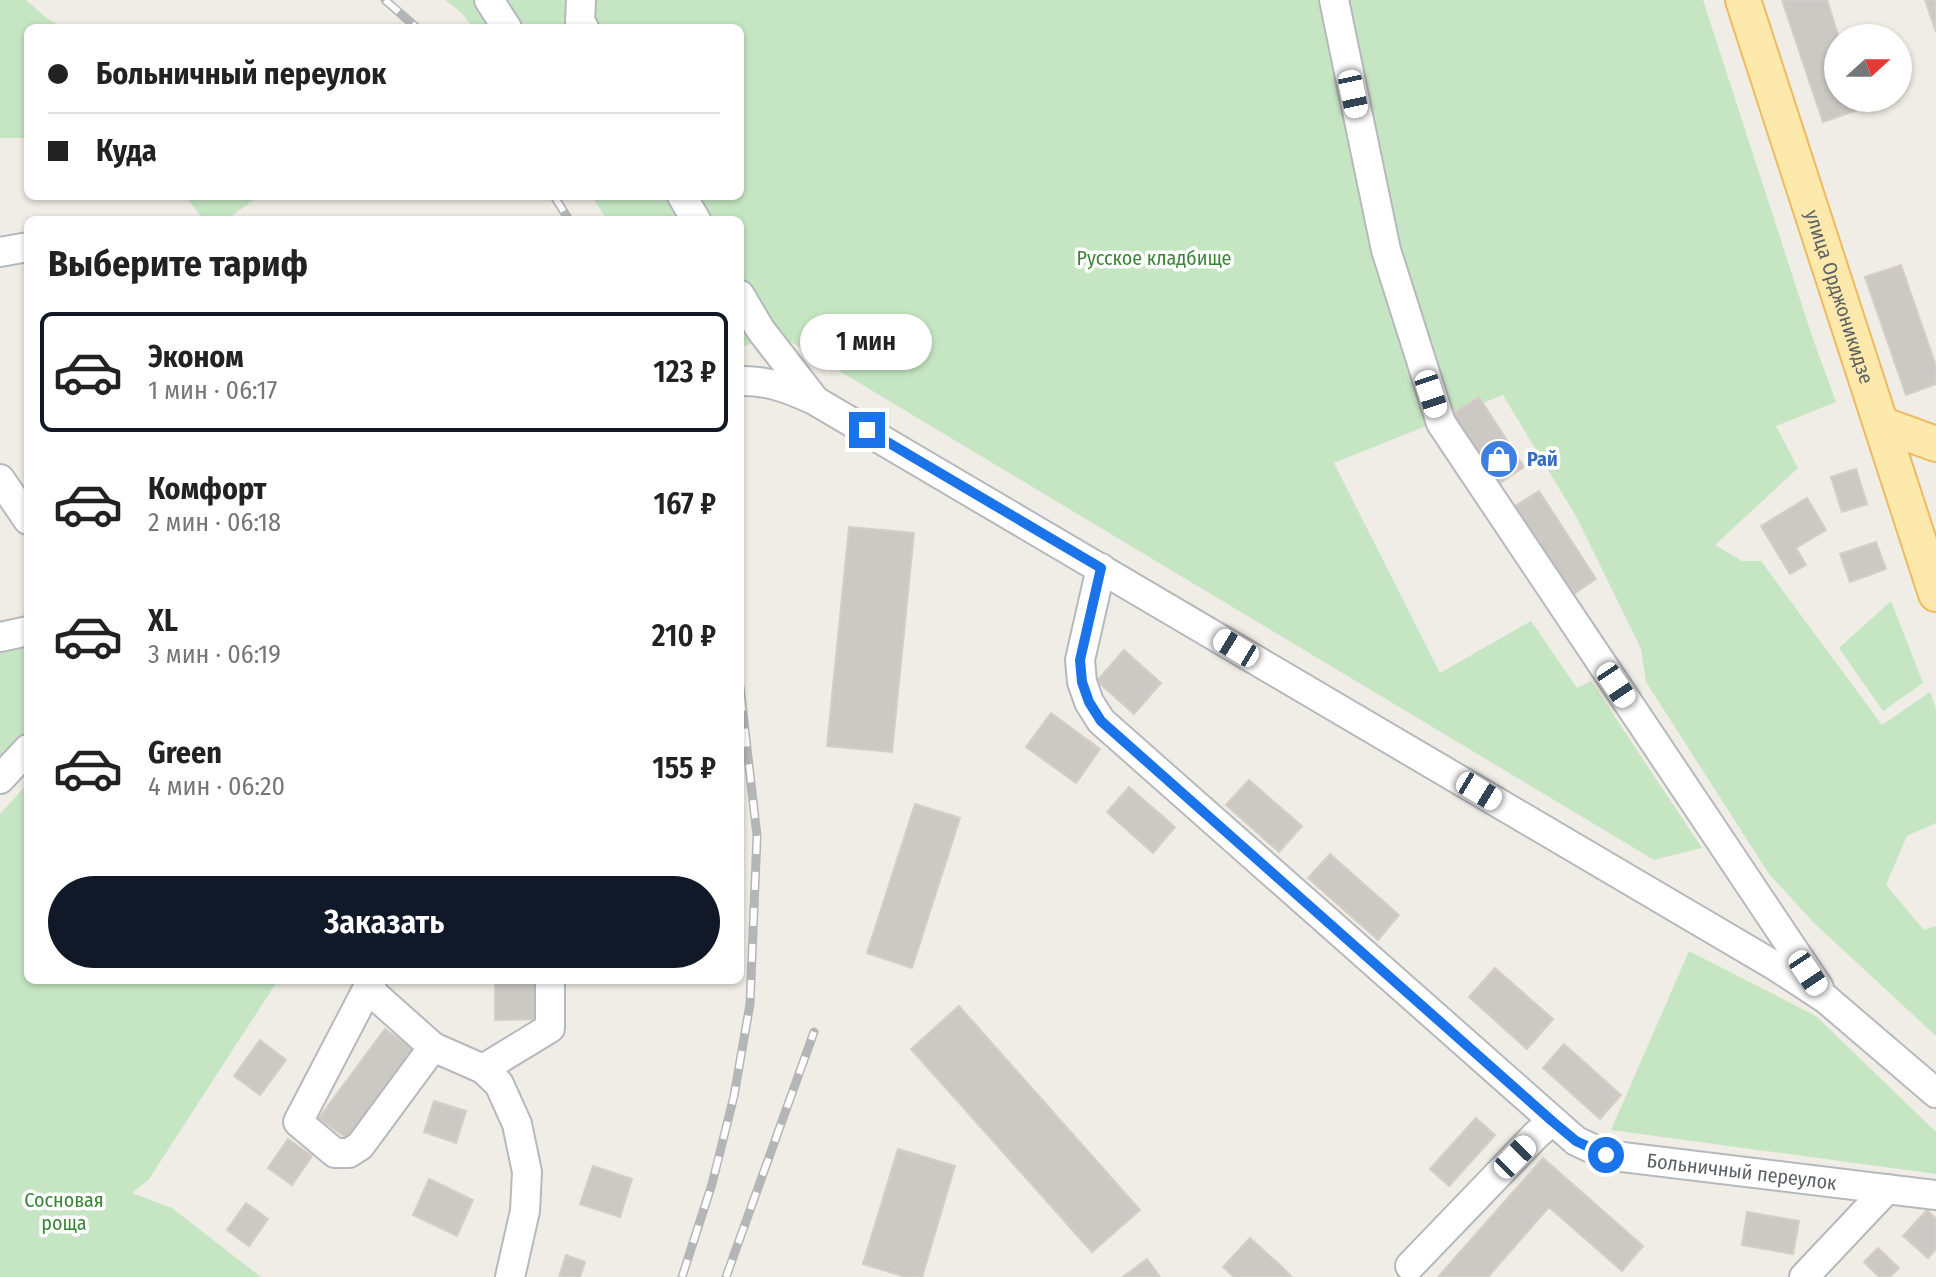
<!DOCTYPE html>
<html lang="ru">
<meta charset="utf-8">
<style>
body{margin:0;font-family:"Fira Sans Condensed",sans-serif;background:#f6f6f6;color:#222;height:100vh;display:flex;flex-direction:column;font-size:30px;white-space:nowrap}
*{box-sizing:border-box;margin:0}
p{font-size:26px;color:#767676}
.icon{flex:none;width:44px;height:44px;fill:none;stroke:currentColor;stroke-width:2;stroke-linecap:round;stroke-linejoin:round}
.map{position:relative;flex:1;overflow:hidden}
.drawer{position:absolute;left:24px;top:216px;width:720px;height:768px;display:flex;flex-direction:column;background:#fff;border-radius:12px;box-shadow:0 2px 6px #0004}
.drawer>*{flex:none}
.hud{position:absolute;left:24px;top:24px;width:720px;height:176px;border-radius:12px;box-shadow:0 2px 6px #0004;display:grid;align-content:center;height:176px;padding:0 24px;background:#fff}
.needle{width:52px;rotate:69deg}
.controls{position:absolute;left:1824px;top:24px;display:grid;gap:16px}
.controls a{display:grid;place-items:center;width:88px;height:88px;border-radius:50%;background:#fff;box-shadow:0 2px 6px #0004;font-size:40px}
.end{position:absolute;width:36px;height:36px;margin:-18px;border:10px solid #1a73e8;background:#fff;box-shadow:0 0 0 4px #fff}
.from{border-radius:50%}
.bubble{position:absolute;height:56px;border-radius:28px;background:#fff;box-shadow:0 2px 6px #0004;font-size:26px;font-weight:600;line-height:56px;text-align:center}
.car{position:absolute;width:24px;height:48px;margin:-24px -12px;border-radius:10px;box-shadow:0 0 6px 2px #0007;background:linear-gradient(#fff 24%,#345 0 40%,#fff 0 76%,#345 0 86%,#fff 0)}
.hud b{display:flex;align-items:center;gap:28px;height:76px;font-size:30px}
.hud b+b{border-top:2px solid #e0e0e0}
.hud i{width:20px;height:20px;background:#222}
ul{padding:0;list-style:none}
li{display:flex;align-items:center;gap:24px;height:120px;margin:0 16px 12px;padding:0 8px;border:4px solid transparent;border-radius:12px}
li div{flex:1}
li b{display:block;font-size:30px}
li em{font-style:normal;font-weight:600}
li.on{border-color:#111827}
li>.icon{width:72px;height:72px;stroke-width:1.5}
h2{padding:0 24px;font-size:36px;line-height:96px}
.action{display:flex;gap:16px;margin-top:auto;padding:16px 24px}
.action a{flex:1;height:92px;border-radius:48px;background:#111827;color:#fff;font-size:32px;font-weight:600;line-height:92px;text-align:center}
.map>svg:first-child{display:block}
.green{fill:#c6e6c3}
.building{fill:#ccc9c5;stroke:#d4cec4;stroke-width:2}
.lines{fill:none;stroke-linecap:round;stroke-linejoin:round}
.minor-casing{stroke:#b6b9bc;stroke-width:32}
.major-casing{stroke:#efb95f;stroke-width:38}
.minor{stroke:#fff;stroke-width:28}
.major{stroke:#fee9ad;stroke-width:34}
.rail-casing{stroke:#b4b5b6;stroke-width:9}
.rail{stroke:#fff;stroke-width:6;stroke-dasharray:18;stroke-linecap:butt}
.route{stroke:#1a73e8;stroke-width:10}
.labels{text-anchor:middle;stroke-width:7;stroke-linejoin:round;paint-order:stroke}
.park-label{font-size:20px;fill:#3a8436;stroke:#fff}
.street-label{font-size:20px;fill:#5d6266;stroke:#fff}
.shop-label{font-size:20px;font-weight:bold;fill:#366cbe;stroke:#fff;text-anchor:start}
</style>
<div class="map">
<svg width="1936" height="1277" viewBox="0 0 1936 1277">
<rect width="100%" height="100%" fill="#f0ede6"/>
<path class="green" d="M0 0H26L48 19 64 28H28V138H0Z
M445 0H1703L1812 336 1836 402 1776 426 1798 468 1715 545 1742 561H1761L1882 725 1930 692 1936 709V823L1907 836 1886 885 1924 930 1936 926V1036L1815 924 1769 874 1646 682 1641 649 1577 518 1503 395 1334 463 1440 673 1531 621 1577 688 1591 681 1702 848 1654 860 776 333 740 348V220H607L592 196H740V28H473L461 12Z
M185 196H254L255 199 226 220H204Z
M1891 601 1923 683 1883 711 1839 648Z
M28 644V730L0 757V650Z
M28 783V980H278L149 1179 132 1193 172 1208 261 1277H0V814Z
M1689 951 1816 1016 1936 1132V1174L1611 1130Z"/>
<path class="building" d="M1782 0H1827L1839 38H1838V98H1860L1863 108 1823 122Z
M1925 0H1936V32Z
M1901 265 1936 366V384L1906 395 1865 277Z
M1479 397 1524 467 1497 485 1451 415Z
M1856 469 1867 504 1842 512 1831 477Z
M1539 491 1596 579 1569 597 1512 508Z
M1807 498 1826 530 1796 548 1806 565 1790 574 1761 526Z
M849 527 914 533 892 752 827 746Z
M1876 542 1886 569 1850 582 1840 554Z
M1124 650 1161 683 1134 714 1097 681Z
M1051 713 1100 749 1076 783 1026 747Z
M1249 780 1302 826 1279 852 1226 805Z
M1129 787 1175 827 1153 853 1107 812Z
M915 804 960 818 912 968 867 953Z
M1330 854 1399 915 1378 940 1308 878Z
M1495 968 1553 1019 1527 1049 1469 997Z
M495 980H538V1019L495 1020Z
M959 1006 1140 1210 1092 1252 911 1049Z
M385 1029 415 1051 349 1140 319 1118Z
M260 1040 286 1060 260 1095 234 1076Z
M1564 1044 1621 1095 1600 1119 1543 1068Z
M434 1101 466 1111 456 1143 424 1132Z
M1476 1118 1495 1135 1449 1186 1430 1169Z
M288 1139 312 1156 292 1185 268 1168Z
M898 1149 955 1166 922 1277H906L863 1264Z
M1543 1158 1643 1246 1622 1271 1549 1207 1488 1277H1438Z
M593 1166 632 1179 620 1217 580 1204Z
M429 1179 473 1200 457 1236 413 1215Z
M246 1203 268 1219 249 1246 227 1230Z
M1927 1210 1936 1219V1249L1928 1258 1903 1236Z
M1747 1212 1799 1221 1793 1254 1742 1245Z
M1250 1238 1282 1267 1292 1277H1234L1223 1267Z
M1878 1248 1899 1268 1890 1277H1879L1864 1262Z
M566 1255 585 1262 580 1277H559Z
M1147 1259 1160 1277H1123Z"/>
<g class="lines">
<defs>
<g id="minor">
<path d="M489 0 507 28"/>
<path d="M581 0 580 21 584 28"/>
<path d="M1334 0 1386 250 1441 423 1819 988"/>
<path d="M682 196 696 220"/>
<path d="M0 252 28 247"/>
<path d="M740 295 760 329 814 399"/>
<path d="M740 381C767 380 790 389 814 400L1777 967 1826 999 1936 1093"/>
<path d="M0 479 28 520"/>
<path id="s1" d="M1101 568 1080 660 1082 682 1089 702 1101 721 1576 1141 1606 1155 1936 1195"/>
<path d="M0 637 28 631"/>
<path d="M0 779 28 749"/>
<path d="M372 980 298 1122 335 1153H349L360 1146 433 1047"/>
<path d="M368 989 433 1047 483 1069 499 1084 517 1124 527 1172 525 1211 510 1277"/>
<path d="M483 1069 550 1028V980"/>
<path d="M1410 1266 1536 1135 1552 1121"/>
<path d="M1804 1277 1887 1189"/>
</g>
<g id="major">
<path id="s2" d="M1743 0 1936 594"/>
<path d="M1881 424 1936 444"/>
</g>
</defs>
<use href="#minor" class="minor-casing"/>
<use href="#major" class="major-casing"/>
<use href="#minor" class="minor"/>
<use href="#major" class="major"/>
<defs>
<path id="rail" d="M385 0 417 28
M554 196 569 220
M682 1277 712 1184 734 1096 750 1004 757 836 740 687
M726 1277 814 1032"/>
</defs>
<use href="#rail" class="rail-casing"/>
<use href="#rail" class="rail"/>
</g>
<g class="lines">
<path class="route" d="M867 430 1101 568 1080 660 1082 682 1089 702 1101 721 1552 1121 1576 1141 1606 1155"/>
</g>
<defs>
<symbol id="shop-disc" viewBox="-11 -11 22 22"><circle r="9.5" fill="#3f7fe0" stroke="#fff"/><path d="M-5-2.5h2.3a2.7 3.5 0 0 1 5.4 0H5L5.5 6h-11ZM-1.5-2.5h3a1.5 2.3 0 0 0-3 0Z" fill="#fff"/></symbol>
</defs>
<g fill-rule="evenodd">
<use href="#shop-disc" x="1477" y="437" width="44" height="44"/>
</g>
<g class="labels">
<g class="park-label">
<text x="1154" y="265">Русское кладбище</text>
<text x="64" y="1207">Сосновая<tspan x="64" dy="23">роща</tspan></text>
</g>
<g class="street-label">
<text dy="7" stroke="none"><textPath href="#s2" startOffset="312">улица Орджоникидзе</textPath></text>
<text dy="7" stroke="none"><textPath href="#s1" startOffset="964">Больничный переулок</textPath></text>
</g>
<g class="shop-label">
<text x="1527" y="466">Рай</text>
</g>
</g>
</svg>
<div class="controls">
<a><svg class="needle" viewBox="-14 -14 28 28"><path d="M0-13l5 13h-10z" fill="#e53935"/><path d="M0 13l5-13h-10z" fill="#767676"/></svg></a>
</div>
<i class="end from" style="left:1606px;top:1155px"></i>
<i class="end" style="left:867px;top:430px"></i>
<div class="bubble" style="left:800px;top:314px;width:132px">1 мин</div>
<i class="car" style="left:1353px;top:94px;rotate:168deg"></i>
<i class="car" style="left:1431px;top:394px;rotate:162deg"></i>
<i class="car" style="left:1236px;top:648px;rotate:301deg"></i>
<i class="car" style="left:1616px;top:685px;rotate:146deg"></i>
<i class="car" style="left:1479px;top:791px;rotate:121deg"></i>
<i class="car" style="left:1808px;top:973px;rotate:146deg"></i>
<i class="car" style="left:1515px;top:1157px;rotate:44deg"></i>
<div class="hud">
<b><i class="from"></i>Больничный переулок</b>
<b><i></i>Куда</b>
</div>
<section class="drawer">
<h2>Выберите тариф</h2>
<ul>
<li class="on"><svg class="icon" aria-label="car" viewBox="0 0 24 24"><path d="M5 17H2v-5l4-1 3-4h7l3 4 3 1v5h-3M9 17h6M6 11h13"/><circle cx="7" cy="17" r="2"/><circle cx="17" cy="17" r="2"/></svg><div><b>Эконом</b><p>1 мин · 06:17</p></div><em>123 ₽</em></li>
<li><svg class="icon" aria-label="car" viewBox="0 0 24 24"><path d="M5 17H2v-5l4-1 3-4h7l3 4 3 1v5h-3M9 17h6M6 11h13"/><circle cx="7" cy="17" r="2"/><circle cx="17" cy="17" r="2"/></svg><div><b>Комфорт</b><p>2 мин · 06:18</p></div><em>167 ₽</em></li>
<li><svg class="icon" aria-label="car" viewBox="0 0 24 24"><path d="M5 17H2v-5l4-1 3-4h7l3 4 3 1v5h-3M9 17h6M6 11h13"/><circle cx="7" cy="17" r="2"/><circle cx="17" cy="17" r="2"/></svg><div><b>XL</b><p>3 мин · 06:19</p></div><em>210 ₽</em></li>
<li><svg class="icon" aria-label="car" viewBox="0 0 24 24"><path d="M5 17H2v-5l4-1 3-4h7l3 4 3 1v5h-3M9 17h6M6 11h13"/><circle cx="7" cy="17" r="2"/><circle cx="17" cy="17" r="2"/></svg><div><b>Green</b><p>4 мин · 06:20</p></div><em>155 ₽</em></li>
</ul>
<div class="action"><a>Заказать</a></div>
</section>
</div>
